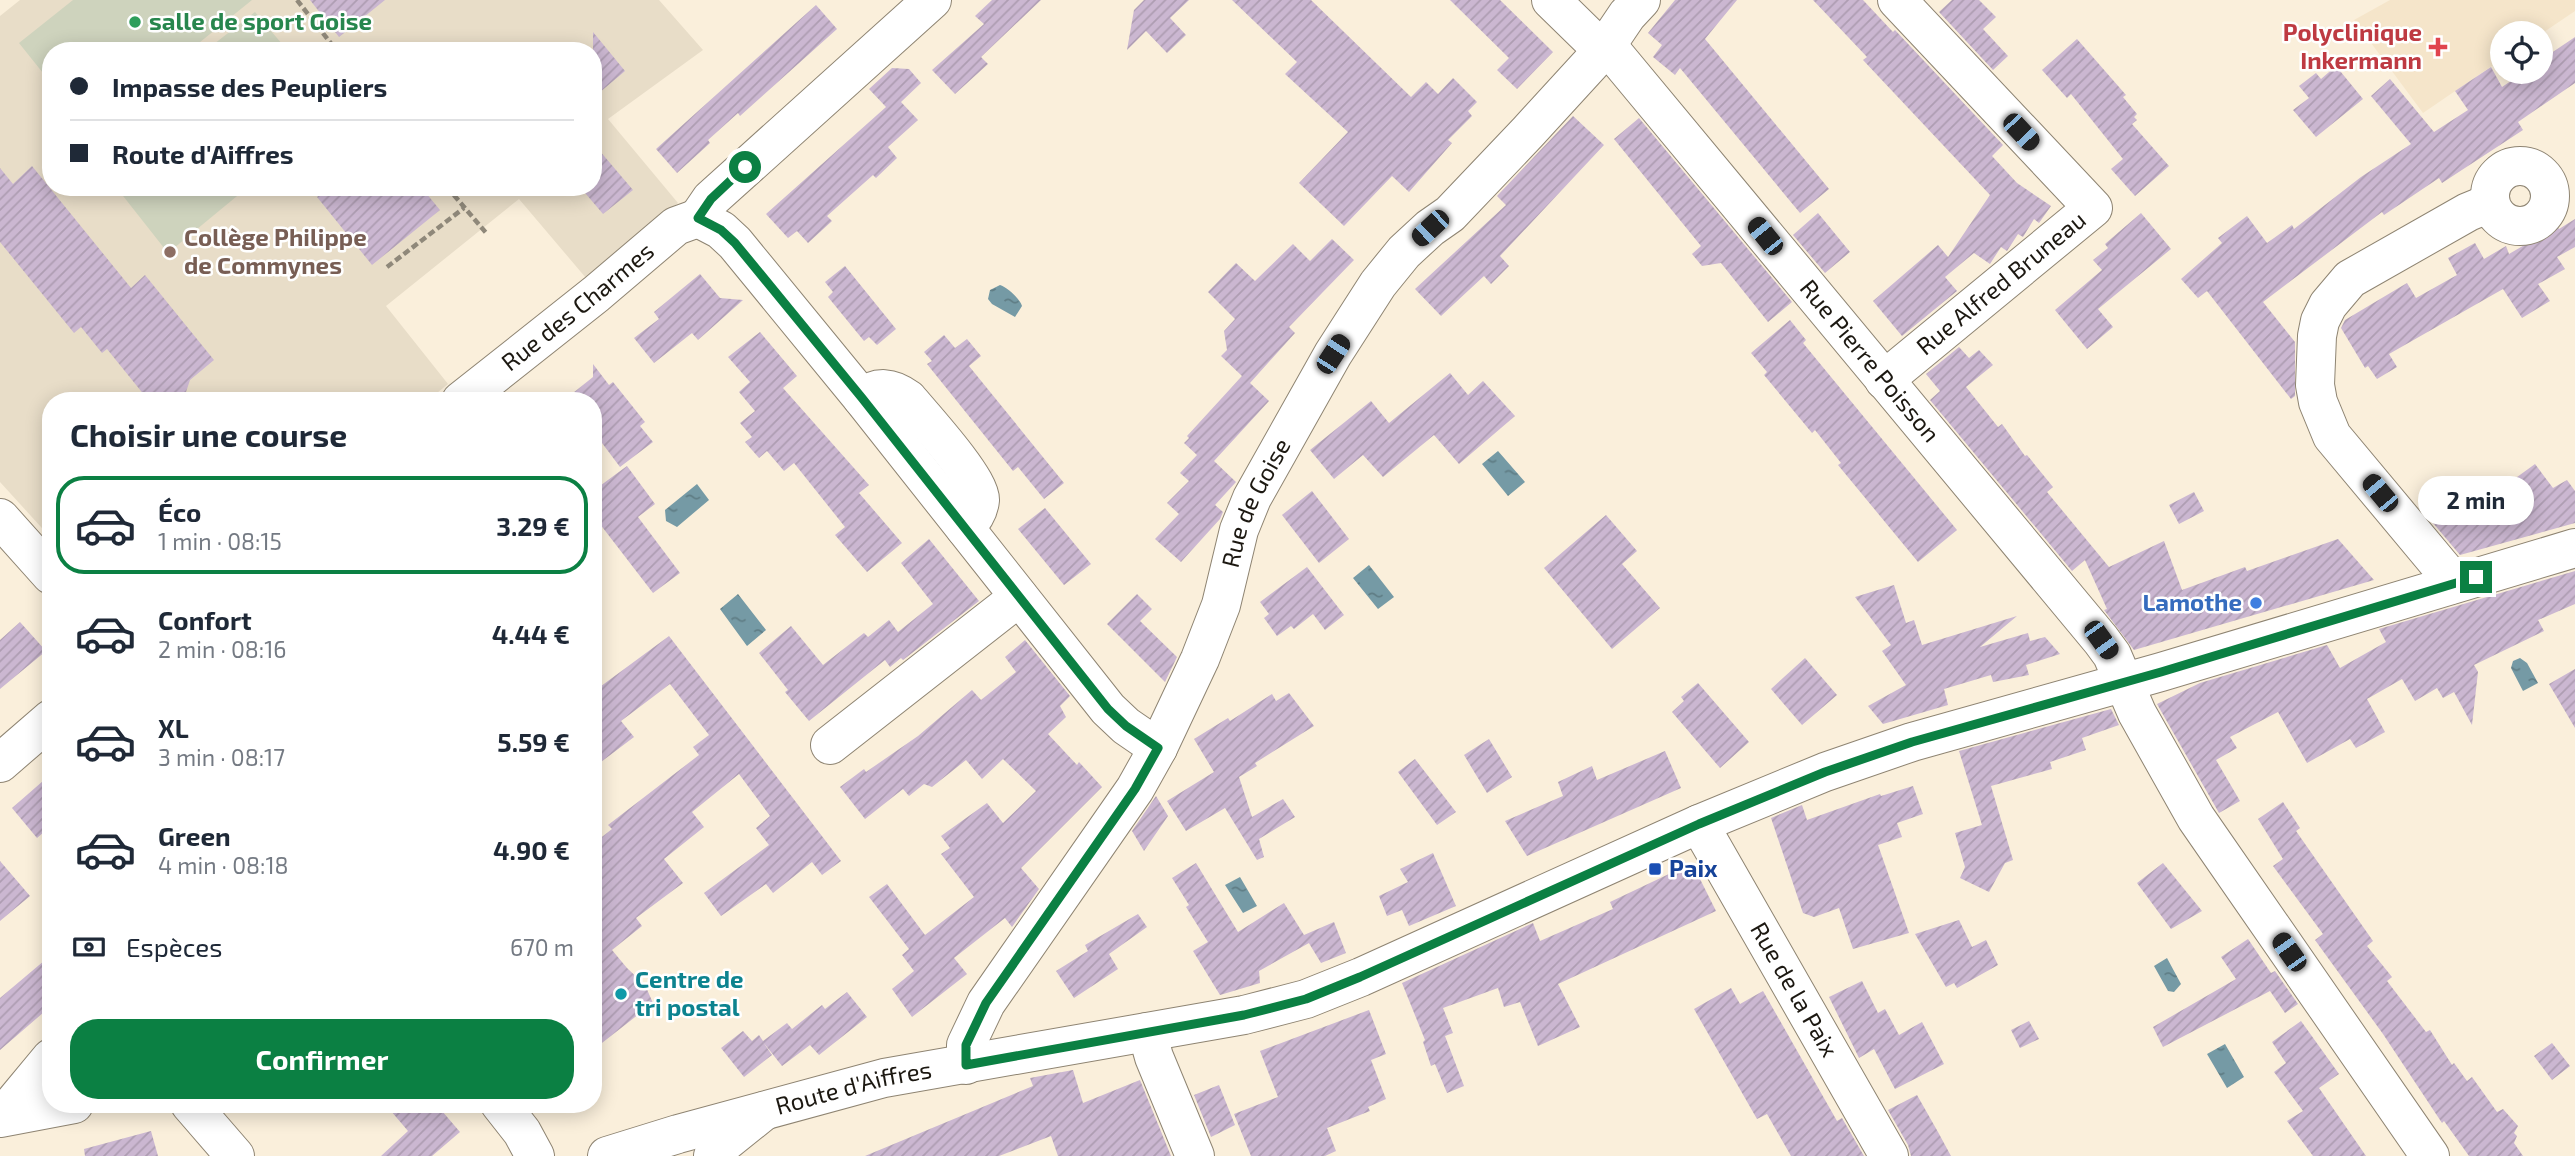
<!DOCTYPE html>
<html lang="fr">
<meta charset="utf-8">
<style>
body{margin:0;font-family:"Exo 2",sans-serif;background:#f6f6f7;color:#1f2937;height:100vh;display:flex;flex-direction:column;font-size:26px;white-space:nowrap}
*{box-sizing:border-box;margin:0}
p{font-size:23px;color:#747a83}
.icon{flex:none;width:38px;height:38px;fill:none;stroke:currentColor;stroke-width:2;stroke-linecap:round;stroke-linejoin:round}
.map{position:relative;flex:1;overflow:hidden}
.sheet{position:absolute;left:42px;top:392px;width:560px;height:721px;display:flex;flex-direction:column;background:#fff;border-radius:28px;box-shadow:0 4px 18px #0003}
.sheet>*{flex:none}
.hud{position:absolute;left:42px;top:42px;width:560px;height:154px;border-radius:28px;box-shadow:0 4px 18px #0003;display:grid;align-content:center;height:154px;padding:0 28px;background:#fff}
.buttons{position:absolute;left:2490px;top:21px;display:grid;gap:14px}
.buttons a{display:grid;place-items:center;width:63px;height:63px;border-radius:50%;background:#fff;box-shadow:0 4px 18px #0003;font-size:35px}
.end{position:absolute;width:32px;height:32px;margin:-16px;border:9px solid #0b8043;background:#fff;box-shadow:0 0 0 4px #fff}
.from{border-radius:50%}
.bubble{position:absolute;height:49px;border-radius:24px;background:#fff;box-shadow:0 4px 18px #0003;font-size:23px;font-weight:700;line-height:49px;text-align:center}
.car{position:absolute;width:21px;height:42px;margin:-21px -10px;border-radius:9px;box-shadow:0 0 5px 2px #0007;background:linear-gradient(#222 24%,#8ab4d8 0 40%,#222 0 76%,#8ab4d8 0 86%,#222 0)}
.hud b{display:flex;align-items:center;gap:24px;height:66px;font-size:26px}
.hud b+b{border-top:2px solid #e0e1e3}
.hud i{width:18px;height:18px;background:#1f2937}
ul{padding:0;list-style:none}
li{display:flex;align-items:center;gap:21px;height:98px;margin:0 14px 10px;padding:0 14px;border:4px solid transparent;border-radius:28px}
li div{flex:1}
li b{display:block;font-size:26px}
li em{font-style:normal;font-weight:700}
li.on{border-color:#0b8043}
li>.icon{width:63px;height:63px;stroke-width:1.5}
h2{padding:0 28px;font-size:32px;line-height:84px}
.pay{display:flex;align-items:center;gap:18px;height:77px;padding:0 28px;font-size:26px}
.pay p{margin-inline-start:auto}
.cta{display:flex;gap:14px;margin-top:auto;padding:14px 28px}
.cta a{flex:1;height:80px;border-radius:28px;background:#0b8043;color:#fff;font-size:28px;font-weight:700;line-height:80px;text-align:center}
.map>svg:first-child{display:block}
.commercial{fill:#e8ddc8;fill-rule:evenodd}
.built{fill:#f5e5ca}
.green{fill:#ced3bd}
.water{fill:url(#water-ripples)}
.building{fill:url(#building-hatch)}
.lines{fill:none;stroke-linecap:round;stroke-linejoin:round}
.minor-casing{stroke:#8e8472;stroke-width:40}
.major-casing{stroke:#8e8472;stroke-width:40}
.path{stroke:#8f887a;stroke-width:4.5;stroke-dasharray:7 3.5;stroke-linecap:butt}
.minor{stroke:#fff;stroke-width:38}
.major{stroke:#fff;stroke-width:38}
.route{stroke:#0b8043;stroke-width:9}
.leisure-dot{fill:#2e9e5b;stroke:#fff;stroke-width:2.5}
.health-dot{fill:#e0444e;stroke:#fff;stroke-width:2.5}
.education-dot{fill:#8d6e63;stroke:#fff;stroke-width:2.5}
.shop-dot{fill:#3f7fe0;stroke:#fff;stroke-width:2.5}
.transit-dot{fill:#1a4fb4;stroke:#fff;stroke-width:2.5}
.culture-dot{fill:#0f9aa8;stroke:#fff;stroke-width:2.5}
.labels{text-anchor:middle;stroke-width:5;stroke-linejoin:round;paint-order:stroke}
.leisure-label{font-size:24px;font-weight:bold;fill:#27864d;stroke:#fff;text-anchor:start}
.health-label{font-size:24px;font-weight:bold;fill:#be3a42;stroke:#fff;text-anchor:end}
.education-label{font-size:24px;font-weight:bold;fill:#785e54;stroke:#fff;text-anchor:start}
.street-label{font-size:24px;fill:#1c1811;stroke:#fff}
.shop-label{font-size:24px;font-weight:bold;fill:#366cbe;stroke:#fff;text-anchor:end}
.transit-label{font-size:24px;font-weight:bold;fill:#164399;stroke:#fff;text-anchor:start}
.culture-label{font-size:24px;font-weight:bold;fill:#0d838f;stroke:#fff;text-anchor:start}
</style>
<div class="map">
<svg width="2575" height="1156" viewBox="0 0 2575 1156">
<defs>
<pattern id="water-ripples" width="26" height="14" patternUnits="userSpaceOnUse" patternTransform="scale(1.75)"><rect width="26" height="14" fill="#759aa5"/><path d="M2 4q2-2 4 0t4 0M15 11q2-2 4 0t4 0" fill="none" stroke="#5f7d85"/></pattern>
<pattern id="building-hatch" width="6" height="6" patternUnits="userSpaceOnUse" patternTransform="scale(1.75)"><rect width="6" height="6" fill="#cbb7d1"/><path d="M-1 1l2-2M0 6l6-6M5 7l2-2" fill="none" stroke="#ae9db2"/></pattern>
</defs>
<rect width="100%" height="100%" fill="#faefdb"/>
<path class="commercial" d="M20 0H659L703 50 608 119 678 203 586 278 519 199 386 306 448 384 427 401H51V538L0 482V16ZM51 51H593V187H51Z"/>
<path class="built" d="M2390 0H2575V11L2541 34 2502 33V59L2423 113 2354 20Z"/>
<path class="green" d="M73 0H252L189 51H51V83L19 43Z
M255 12 288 51H205Z
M116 187H248L168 253Z"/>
<path class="water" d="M1000 285C1007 287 1020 299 1022 306L1015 317 992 304 988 299 990 290Z
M1498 451 1525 482 1508 496 1482 464Z
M697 484 709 500 677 527 666 521 665 510Z
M1369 565 1394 597 1378 609 1353 578Z
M738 594 766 630 747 646 720 609Z
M2520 658 2527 663 2538 683 2523 691 2511 668 2513 661Z
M1240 877 1257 906 1243 913 1225 885Z
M2167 958 2181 984 2174 992 2168 991 2154 966Z
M2225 1044 2244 1077 2227 1088 2207 1054Z"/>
<path class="building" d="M310 0H385L339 37Z
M992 0H1041L981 57 988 64 955 94 932 70 984 24 975 16Z
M1144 0H1189L1170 18 1186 35 1167 53 1146 31 1127 50 1134 10Z
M1232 0H1311L1411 97 1426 82 1438 94 1453 78 1477 102 1468 111 1472 116 1448 140 1452 143 1409 192 1392 176 1344 226 1299 183 1348 132 1285 74 1297 62Z
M1450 0H1500L1553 52 1517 89 1497 70 1509 58Z
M1675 0H1737L1705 39 1829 189 1800 213 1680 68 1675 75 1653 57 1662 45 1648 33Z
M1813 0H1863L1893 32 1895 30 2003 145 1992 156 2017 183 2051 206 2039 223 2034 219 2023 237 2018 234 2007 251 2001 247 1990 264 1974 253 1945 277 1957 291 1902 336 1873 301 1938 245 1948 257 1990 195 1863 60 1867 57Z
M1952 0H1979L1996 17 1983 29 2008 56 1993 70 1939 12Z
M816 5 837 29 740 116 738 113 708 140 710 143 677 173 656 149Z
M593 32 625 71 593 98Z
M2575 37V83L2518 122 2523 130 2442 183 2439 178 2384 215 2382 212 2263 302 2295 342V396L2291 399 2207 291 2198 298 2181 279 2222 243 2218 238 2247 216 2267 243 2292 225 2294 229 2361 177 2411 144 2371 96 2390 79 2434 132 2468 110 2455 91 2491 67 2502 87 2524 72H2541V60Z
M2077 39 2126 95 2123 97 2137 114 2134 117 2137 120 2132 124 2169 166 2135 196 2111 169 2123 159 2071 94 2067 98 2042 70Z
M2336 66 2363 99 2316 137 2293 110 2309 98 2299 86 2316 73 2321 79Z
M892 68 909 69 921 83 901 102 918 120 888 147 897 158 876 178 873 175 827 216 832 221 808 243 797 231 788 238 766 214 886 107 869 89Z
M1573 116 1604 145 1500 256 1509 266 1491 284 1484 276 1441 316 1415 289 1506 205 1497 196Z
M1639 118 1792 302 1768 322 1721 263 1702 266 1692 254 1701 246 1614 139Z
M593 143 633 190 603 214 580 187H593Z
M32 166 131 288 145 275 214 360 190 380 183 401H149L107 349 102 353 81 327 74 333 0 242V168L13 184Z
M329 187H421L440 210 372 265 317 197Z
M1818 213 1850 252 1825 273 1793 235Z
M2141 213 2171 249 2098 309 2113 327 2087 349 2055 310 2102 270 2093 260 2108 248 2105 244Z
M2575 219V247L2557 257 2565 269 2538 284 2550 301 2522 318 2503 289 2389 354 2397 367 2377 379 2368 366 2365 368 2341 328 2345 320 2407 283 2416 298 2457 275 2448 258 2475 243 2484 259 2506 246 2509 254 2557 226 2559 229Z
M1332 239 1354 260 1289 327 1295 333 1250 383 1269 401 1214 461 1236 482 1215 505 1223 512 1220 519 1181 562 1155 539 1179 514 1167 503 1189 481 1180 473 1197 455 1184 443 1189 438 1187 436 1242 376 1221 356 1227 350 1224 331 1235 319 1208 292 1236 263 1255 281 1293 244 1310 261Z
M845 266 896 329 877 345 869 337 864 341 828 297 833 292 825 282Z
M700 274 720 298 743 300 698 340 692 333 654 363 634 338 659 319 654 312Z
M1790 320 1806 340 1803 343 1957 530 1918 562 1838 465 1841 463 1815 430 1812 433 1764 375 1767 372 1751 353Z
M760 332 797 376 783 388 869 485 859 493 902 543 867 572 835 535 845 527 794 463 784 471 767 451 759 458 745 442 752 437 740 423 755 411 739 392 750 382 728 357Z
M944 335 955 348 967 339 981 356 969 366 1064 483 1044 499 1018 467 1013 471 927 364 932 361 924 352Z
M1959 347 1969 358 1979 350 1993 365 1966 387 1998 427 2002 424 2025 456 2027 455 2053 487 2047 492 2109 567 2164 541 2182 590 2245 567 2247 571 2338 539 2374 580 2134 650 2104 610 2107 609 2085 560 2072 571 1930 400 1940 391 1926 374Z
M593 364 609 385 613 382 645 422 640 426 653 442 620 467 593 431V401H563L593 377Z
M1450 373 1468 395 1483 381 1515 416 1459 464 1434 435 1383 477 1363 455 1334 479 1310 450 1371 401 1389 423Z
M2535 464 2553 488 2567 480 2575 491V523L2460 555 2433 523 2439 519 2425 501 2448 483 2469 512Z
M627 466 655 504 638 517 680 573 653 593 593 515V491Z
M1312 491 1349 539 1319 563 1282 515Z
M2194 492 2204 511 2179 524 2169 505Z
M1045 508 1091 564 1064 585 1018 529Z
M1606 515 1637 551 1622 564 1660 608 1612 649 1544 568Z
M929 539 979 601 903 660 901 658 890 667 885 660 809 721 785 692 788 690 759 653 791 626 823 665 864 633 868 637 889 620 898 632 933 604 901 563Z
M1307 567 1344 615 1325 630 1313 614 1294 629 1291 626 1277 636 1264 618 1269 614 1260 602Z
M2575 571V604L2538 620 2544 631 2474 665 2478 672 2472 725 2454 692 2443 698 2437 688 2415 701 2402 679 2367 699 2385 732 2356 748 2350 739 2307 763 2278 712 2230 737 2237 748 2216 760 2240 801 2219 813 2157 704 2200 683 2327 645 2340 668 2386 642 2379 629Z
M1894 585 1906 623 1914 620 1922 645 2017 616 1980 647 2028 633 2030 641 2045 637 2060 654 2026 665 2029 675 1993 682 1991 675 1944 689 1948 705 1883 724 1868 706 1906 685 1882 651 1891 645 1855 597Z
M1137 594 1152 609 1140 621 1177 657 1165 682 1107 624Z
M20 622 46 651 0 689V640Z
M669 636 841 861 822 875 812 862 773 893 766 884 721 916 704 893 769 845 756 828 770 816 739 774 692 812 704 827 664 859 683 883 636 918 642 926 612 950 627 968 645 985 653 1003 593 1050V844L612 829 608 825 699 755 693 747 709 735 670 684 621 721 634 737 593 768V692Z
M1025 640 1070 696 1060 706 1066 717 1048 734 1077 765 1079 762 1102 787 1021 868 1039 889 1012 927 1005 918 954 958 967 974 912 1017 892 989 914 971 902 955 909 949 869 897 887 884 925 935 974 897 941 854 950 848 941 836 987 803 1003 823 1036 791 1003 759 982 779 966 760 932 787 924 784 909 796 903 789 865 819 840 787 864 769 866 772 918 736 972 690 981 700 1016 672 1005 657Z
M1805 658 1837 695 1802 725 1771 689Z
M2575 669V728L2549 684Z
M1698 683 1749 742 1720 768 1672 712 1684 701 1681 697Z
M1289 693 1314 726 1255 763 1257 766 1239 777 1252 817 1283 799 1295 817 1259 839 1264 857 1257 860 1225 808 1186 831 1167 801 1214 772 1194 739 1228 718 1230 721 1272 694 1276 701Z
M2111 709 2119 725 2082 738 2086 750 2050 762 2052 769 1991 786 2013 860 2005 863 1989 892 1960 878 1965 867 1955 833 1982 825 1959 751Z
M1489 739 1512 777 1487 793 1464 755Z
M1665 751 1681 788 1527 856 1505 821 1563 796 1558 782 1592 766 1597 780Z
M1415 759 1456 812 1437 825 1398 772Z
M51 774V826L37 838 12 808Z
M1913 786 1923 814 1897 823 1902 837 1878 845 1909 933 1853 949 1839 908 1814 917 1803 913 1771 818 1802 805 1807 820 1880 794 1881 796Z
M1156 796 1168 816 1144 851 1132 831Z
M2283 802 2300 828 2296 831 2373 941 2367 946 2392 977 2387 981 2426 1032 2430 1030 2452 1065 2454 1063 2467 1081 2472 1077 2497 1112 2503 1109 2518 1126 2514 1133 2517 1136 2514 1143 2523 1156H2469L2444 1121 2442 1123 2383 1034 2315 940 2323 934 2273 866 2283 859 2258 819Z
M1433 853 1456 906 1409 926 1402 910 1387 916 1379 896 1408 882 1400 869Z
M0 861 30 896 0 921Z
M1196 863 1238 932 1284 903 1309 943 1259 971 1260 983 1220 995 1193 951 1208 942 1186 907 1189 905 1172 878Z
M1692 863 1716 911 1558 984 1580 1027 1538 1046 1520 1002 1504 1007 1498 988 1443 1008 1453 1033 1445 1036 1464 1086 1447 1093 1435 1064 1431 1066 1423 1042 1425 1040 1402 983 1533 923 1540 941 1613 909 1610 902Z
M2163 863 2202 911 2171 929 2137 883Z
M1138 914 1147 927 1109 954 1118 969 1074 998 1056 971 1088 951 1085 945Z
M1959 920 1972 947 1986 940 1998 965 1957 988 1954 983 1946 987 1915 934Z
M1334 922 1346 953 1321 963 1304 935Z
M2248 939 2271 973 2275 971 2298 1004 2285 1013 2270 991 2163 1047 2153 1027 2236 979 2221 957Z
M51 955V1006L0 1050V998Z
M1862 981 1878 1013 1885 1009 1899 1035 1922 1022 1944 1064 1895 1089 1874 1049 1859 1058 1829 997Z
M1731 988 1740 1004 1763 991 1837 1121 1842 1118 1864 1156H1791L1767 1114 1757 1119 1694 1009Z
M847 992 867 1017 819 1055 810 1045 782 1066 763 1042 772 1055 744 1077 721 1048 743 1031 752 1041 759 1035 763 1041 787 1023 792 1029 822 1005 825 1009Z
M1369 1010 1386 1054 1371 1060 1386 1099 1368 1107 1370 1111 1327 1128 1336 1151 1325 1156H1251L1234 1114 1278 1097 1260 1051Z
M2029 1021 2039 1039 2020 1048 2011 1030Z
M2301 1021 2339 1074 2319 1088 2366 1156H2313L2287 1121 2303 1111 2274 1072 2286 1063 2272 1042Z
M2552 1043 2570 1066 2552 1080 2534 1056Z
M1073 1070 1083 1103 1140 1080 1171 1156H1058L1051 1136 999 1156H865L1033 1086 1030 1078Z
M1219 1085 1235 1125 1211 1137 1194 1095Z
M1917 1095 1938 1132 1951 1156H1911L1908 1145 1888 1110Z
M385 1104H436L460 1132 432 1156H381L408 1131Z
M151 1131 158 1156H85L84 1149Z"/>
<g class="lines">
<defs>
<g id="minor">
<path d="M932 0 711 199 698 218 721 230 735 243 862 398 1108 709 1126 726 1158 748"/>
<path id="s1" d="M1551 0 1593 41 1615 55 2101 640 2112 655 2137 713 2196 818 2430 1156"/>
<circle cx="2520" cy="196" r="30"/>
<path id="s2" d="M1884 380 2093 208 1897 0"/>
<path d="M862 398C877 385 892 387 908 399 923 417 981 480 980 500 979 511 973 520 965 528"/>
<path id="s3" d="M461 401 596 294 676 226 698 218"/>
<path d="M0 518 51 575"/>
<path d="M2450 585 2443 569 2332 436 2318 402 2315 385 2317 336 2320 321 2328 305 2350 279 2468 212 2490 203"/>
<path d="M830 745 1019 597"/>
<path d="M0 763 51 719"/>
<path id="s4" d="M1699 824 1889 1156"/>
<path d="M1147 1032 1154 1057 1195 1156"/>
<path id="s5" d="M966 1065V1045L986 1003 1135 789 1158 748 1200 659 1221 605 1239 530 1252 498 1333 354 1378 284 1404 252 1430 228 1450 214 1528 132 1604 49 1627 15 1641 0"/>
<path d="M190 1104 235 1156"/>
<path d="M500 1104 522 1132 535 1156"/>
<path d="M2 1117 51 1058"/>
<path d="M0 1118 74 1104"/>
<path d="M713 1156 719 1147 764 1111"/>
</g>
<g id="major">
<path id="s6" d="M607 1156 678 1134 884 1078 1244 1015 1306 999 1361 977 1699 824 1825 772 1912 742 2161 672 2575 548"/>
</g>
</defs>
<use href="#minor" class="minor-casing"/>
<use href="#major" class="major-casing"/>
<path class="path" d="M297 0 337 51
M447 187 487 234
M387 267 464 208"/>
<use href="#minor" class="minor"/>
<use href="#major" class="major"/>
</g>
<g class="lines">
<path class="route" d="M745 167 711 199 698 218 721 230 735 243 862 398 1108 709 1126 726 1158 748 1135 789 986 1003 966 1045V1065L1244 1015 1306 999 1360 977 1699 824 1825 772 1912 742 2161 672 2476 577"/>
</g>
<circle class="leisure-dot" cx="135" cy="22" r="7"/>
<path class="health-dot" d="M2434.5 36.5h7v7h7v7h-7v7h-7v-7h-7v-7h7z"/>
<circle class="education-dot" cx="170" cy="252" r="7"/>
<circle class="shop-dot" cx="2256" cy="603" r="7"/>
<rect class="transit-dot" x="1648" y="862" width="14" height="14" rx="3.5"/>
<circle class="culture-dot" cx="621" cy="994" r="7"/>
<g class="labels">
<g class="leisure-label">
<text x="149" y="30">salle de sport Goise</text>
</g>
<g class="health-label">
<text x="2422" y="41">Polyclinique<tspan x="2422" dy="28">Inkermann</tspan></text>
</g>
<g class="education-label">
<text x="184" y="246">Collège Philippe<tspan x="184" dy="28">de Commynes</tspan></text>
</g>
<g class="street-label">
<text dy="8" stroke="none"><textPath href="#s2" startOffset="152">Rue Alfred Bruneau</textPath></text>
<text dy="8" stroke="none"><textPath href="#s3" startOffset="150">Rue des Charmes</textPath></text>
<text dy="8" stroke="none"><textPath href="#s1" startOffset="483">Rue Pierre Poisson</textPath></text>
<text dy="8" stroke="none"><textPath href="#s5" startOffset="639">Rue de Goise</textPath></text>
<text dy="8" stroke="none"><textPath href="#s4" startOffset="191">Rue de la Paix</textPath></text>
<text dy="8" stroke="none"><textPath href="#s6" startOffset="256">Route d'Aiffres</textPath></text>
</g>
<g class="shop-label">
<text x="2242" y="611">Lamothe</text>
</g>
<g class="transit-label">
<text x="1669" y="877">Paix</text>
</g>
<g class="culture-label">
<text x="635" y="988">Centre de<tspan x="635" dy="28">tri postal</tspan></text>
</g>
</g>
</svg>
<div class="buttons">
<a><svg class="icon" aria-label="locate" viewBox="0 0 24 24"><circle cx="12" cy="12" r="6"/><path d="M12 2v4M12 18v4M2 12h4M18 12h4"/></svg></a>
</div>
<i class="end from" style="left:745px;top:167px"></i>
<i class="end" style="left:2476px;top:577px"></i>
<div class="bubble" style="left:2418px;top:476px;width:116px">2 min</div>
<i class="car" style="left:2021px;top:132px;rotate:137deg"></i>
<i class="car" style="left:1430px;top:228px;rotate:227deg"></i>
<i class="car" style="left:1765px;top:236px;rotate:321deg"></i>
<i class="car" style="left:1333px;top:354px;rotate:33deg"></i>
<i class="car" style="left:2380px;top:493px;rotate:320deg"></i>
<i class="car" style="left:2101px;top:640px;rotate:144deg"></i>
<i class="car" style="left:2289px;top:952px;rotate:325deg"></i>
<div class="hud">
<b><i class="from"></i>Impasse des Peupliers</b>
<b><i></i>Route d'Aiffres</b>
</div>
<section class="sheet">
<h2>Choisir une course</h2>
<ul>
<li class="on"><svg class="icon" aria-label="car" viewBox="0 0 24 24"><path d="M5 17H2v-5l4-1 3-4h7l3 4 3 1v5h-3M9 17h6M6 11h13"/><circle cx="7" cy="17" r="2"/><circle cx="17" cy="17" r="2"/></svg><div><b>Éco</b><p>1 min · 08:15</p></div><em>3.29 €</em></li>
<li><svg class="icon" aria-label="car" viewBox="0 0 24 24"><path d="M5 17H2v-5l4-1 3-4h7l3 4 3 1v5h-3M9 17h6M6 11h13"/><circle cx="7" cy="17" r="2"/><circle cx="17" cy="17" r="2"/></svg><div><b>Confort</b><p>2 min · 08:16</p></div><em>4.44 €</em></li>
<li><svg class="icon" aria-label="car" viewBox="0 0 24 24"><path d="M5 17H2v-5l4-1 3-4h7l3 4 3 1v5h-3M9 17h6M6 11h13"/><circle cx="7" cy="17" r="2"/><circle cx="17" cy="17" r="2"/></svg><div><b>XL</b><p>3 min · 08:17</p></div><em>5.59 €</em></li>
<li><svg class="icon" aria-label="car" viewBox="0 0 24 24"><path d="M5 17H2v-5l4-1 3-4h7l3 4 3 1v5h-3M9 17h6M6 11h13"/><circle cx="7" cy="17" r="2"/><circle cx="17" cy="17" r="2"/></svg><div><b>Green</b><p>4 min · 08:18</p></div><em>4.90 €</em></li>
</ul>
<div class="pay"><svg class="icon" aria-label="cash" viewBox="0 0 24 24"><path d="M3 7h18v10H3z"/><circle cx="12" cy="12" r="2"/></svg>Espèces<p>670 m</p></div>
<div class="cta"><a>Confirmer</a></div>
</section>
</div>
